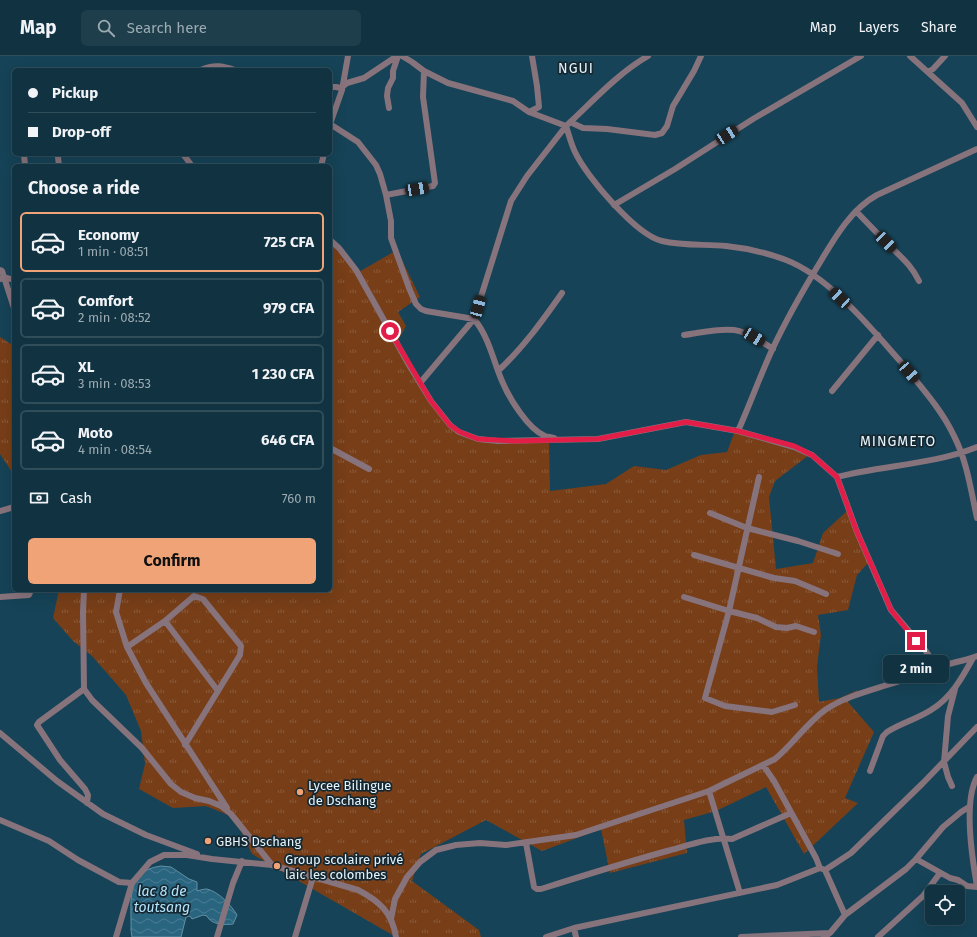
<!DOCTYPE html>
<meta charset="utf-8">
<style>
body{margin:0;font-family:"Fira Sans",sans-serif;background:#1e3e4c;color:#f1f3f6;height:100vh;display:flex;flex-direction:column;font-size:15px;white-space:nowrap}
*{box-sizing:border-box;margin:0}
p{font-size:13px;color:#9caab1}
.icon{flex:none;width:22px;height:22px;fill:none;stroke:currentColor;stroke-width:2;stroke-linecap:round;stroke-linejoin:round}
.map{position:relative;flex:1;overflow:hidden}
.details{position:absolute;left:12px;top:108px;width:320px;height:428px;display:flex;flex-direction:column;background:#103241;border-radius:6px;box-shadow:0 4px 16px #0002,0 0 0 1px #304d5a}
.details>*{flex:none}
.guide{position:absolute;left:12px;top:12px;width:320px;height:88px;border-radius:6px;box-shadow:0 4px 16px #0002,0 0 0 1px #304d5a;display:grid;align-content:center;height:88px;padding:0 16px;background:#103241}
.tools{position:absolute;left:925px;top:829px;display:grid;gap:8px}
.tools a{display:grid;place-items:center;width:40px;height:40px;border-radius:6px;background:#103241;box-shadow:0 4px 16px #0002,0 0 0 1px #304d5a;font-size:20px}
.end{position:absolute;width:18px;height:18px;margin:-9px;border:5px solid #e11d48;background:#fff;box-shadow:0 0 0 2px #fff}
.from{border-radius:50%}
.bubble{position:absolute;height:28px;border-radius:6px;background:#103241;box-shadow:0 4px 16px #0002,0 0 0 1px #304d5a;font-size:13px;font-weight:700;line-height:28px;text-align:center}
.car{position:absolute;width:12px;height:24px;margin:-12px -6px;border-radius:5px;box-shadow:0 0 3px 1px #0007;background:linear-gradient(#222 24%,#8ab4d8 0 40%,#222 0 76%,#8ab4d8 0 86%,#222 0)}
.guide b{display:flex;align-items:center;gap:14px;height:38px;font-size:15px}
.guide b+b{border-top:1px solid #304d5a}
.guide i{width:10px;height:10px;background:#f1f3f6}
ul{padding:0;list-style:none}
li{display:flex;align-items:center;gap:12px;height:60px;margin:0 8px 6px;padding:0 8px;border:2px solid #304d5a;border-radius:6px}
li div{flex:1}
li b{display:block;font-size:15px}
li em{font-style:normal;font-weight:700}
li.active{border-color:#efa377}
li>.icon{width:36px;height:36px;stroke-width:1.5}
h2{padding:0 16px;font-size:18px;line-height:48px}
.pay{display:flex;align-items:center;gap:10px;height:44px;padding:0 16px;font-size:15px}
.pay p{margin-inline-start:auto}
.primary-button{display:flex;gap:8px;margin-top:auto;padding:8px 16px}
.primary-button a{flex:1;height:46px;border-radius:6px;background:#efa377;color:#111;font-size:16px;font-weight:700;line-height:46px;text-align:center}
header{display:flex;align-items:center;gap:24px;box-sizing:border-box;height:56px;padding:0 20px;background:#103241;border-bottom:1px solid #304d5a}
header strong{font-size:19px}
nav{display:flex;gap:22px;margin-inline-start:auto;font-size:14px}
.search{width:280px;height:36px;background:#1e3e4c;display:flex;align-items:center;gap:10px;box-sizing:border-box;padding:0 14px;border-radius:6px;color:#9caab1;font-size:15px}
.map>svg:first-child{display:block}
.grass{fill:url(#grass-tufts)}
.water{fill:url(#water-waves);stroke:#6290a5}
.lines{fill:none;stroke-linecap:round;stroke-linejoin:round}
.minor{stroke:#87737c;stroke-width:6}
.route{stroke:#e11d48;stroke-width:5}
.poi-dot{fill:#efa377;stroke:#152730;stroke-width:1.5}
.labels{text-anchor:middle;stroke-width:3.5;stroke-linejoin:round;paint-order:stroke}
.poi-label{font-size:13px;fill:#e6f4fc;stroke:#152730;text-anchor:start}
.neighbourhood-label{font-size:14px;letter-spacing:1px;fill:#e6f4fc;stroke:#152730}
.water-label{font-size:14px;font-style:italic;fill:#b3e5fe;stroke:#152730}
</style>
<header>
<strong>Map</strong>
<div class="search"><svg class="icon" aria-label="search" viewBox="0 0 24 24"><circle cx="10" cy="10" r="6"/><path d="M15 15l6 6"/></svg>Search here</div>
<nav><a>Map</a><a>Layers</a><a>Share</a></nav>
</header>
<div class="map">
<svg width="977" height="881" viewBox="0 0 977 881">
<defs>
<pattern id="grass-tufts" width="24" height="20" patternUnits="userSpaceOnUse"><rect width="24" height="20" fill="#773e18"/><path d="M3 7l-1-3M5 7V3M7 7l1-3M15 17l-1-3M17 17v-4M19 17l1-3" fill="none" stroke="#8a5a3a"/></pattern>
<pattern id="water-waves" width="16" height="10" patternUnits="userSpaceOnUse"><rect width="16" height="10" fill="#2a6580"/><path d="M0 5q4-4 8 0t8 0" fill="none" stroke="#497c93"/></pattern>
</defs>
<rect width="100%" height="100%" fill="#164357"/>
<path class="grass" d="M330 184 357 217 397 194 420 241 398 256 406 270 396 288 416 321 452 370 476 382 549 386 550 435 606 428 634 410 666 414 701 399 727 396 735 375 809 399 775 425 769 441 776 513 813 507 823 477 847 455 868 507 857 519 848 554 818 559 821 579 817 610 819 646 840 642 858 634 848 646 874 676 845 742 858 747 804 798 766 731 716 755 684 764 687 797 610 817 601 773 542 795 486 764 421 798 412 825 479 874 481 881H396L252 798 241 775 228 759 206 750 173 752 139 733 145 708 141 675 126 639 92 600 73 585 53 562 59 534H330Z
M0 281 14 290V419L0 398Z"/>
<path class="water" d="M161 810 171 811 189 823 197 826V835C200 834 204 833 207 833 219 836 231 849 237 859L233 868C225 869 211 869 207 860L203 859 192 863 190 860 186 861 181 881H132L131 874C132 846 124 815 161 810Z"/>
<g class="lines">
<path class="minor" d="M402 0 412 6 424 15 448 27 513 45 529 56 566 70C592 46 617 18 648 0
M910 0 962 47 977 71
M201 14C214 8 223 10 235 14
M928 16 933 13 945 0
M330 31H336L341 32 347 27 364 22 397 0
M389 52 387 40 388 32 393 22V15L398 0
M529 56 539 51 537 30 532 0
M570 66 583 72 607 73 655 79 662 77 667 70 673 50 694 15 701 0
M330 68 358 86 376 109 380 118 386 139 391 165V182L409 232 416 248 421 253 426 255 474 263C489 281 493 304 502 325 509 342 528 373 545 380 548 381 552 381 554 382
M330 68 342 34 348 0
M566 70C569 79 571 88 575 96 586 120 636 179 662 185 683 190 705 188 726 190 746 192 767 197 786 204 828 220 871 272 900 305 919 329 941 352 954 380 967 405 971 435 977 462
M24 98 25 110
M183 98 192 110
M58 101 59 110
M321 110 324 98
M386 139 433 130 435 127 423 41 424 15
M614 149 675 113 753 63 861 0
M856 155C867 167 879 179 891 191 903 203 911 209 919 225
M330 184 339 192 356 214 409 309 431 345 450 369 459 376 478 383 498 385 598 383 686 366 738 375 794 391 812 399 837 421 857 476 891 554 925 594 937 611
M0 214 2 215 14 252
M0 223 4 221 14 224
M684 279C700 277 718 272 734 274 748 276 761 285 773 293
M498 315C523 292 543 264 562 237
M420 327 474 263 511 145 527 120 566 70
M832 335 878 279
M738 375C750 348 760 320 772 294 786 264 802 236 819 208 834 183 851 153 877 139L977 93
M330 392 369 413
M759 421 729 555 705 642 725 650 772 656 795 649
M837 421C883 409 932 409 977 391
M0 455 14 451
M710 457 747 472 798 485 838 498
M694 499 774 522 795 525 826 538
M84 534 83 556 84 633 92 644 142 692 171 728 181 736 195 742 209 745 221 750 231 758 272 809
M120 534 116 556 127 591 146 627 227 752
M0 541 29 539 31 534
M684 541 729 555 757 562 776 571 787 572 796 570 814 576
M165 565 218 635
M127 591 165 565 194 540 203 543 241 590 240 599 185 689
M84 633 39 666 37 669 60 704 85 733 88 739 87 747
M0 677 57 725 103 758 146 779 197 798
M763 709 774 725 816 802 820 812
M870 715 883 680 887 676C901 667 917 663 931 654 951 642 962 622 973 602
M977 721C963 746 972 802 977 830
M952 730 948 721 944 706 948 660 955 633
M709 735 740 837
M0 764 49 785 78 804 119 826 132 827
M526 787 534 831 537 833H541C582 820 624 807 667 795 686 790 713 780 732 783L791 757
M916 803 950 822 958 824 967 830 977 831
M825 814 845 859
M391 863 395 843 407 821 420 806 436 794 456 789 480 787 506 789 576 779 709 735 775 703C793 688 806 668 825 654 844 641 868 635 890 628 905 624 920 617 936 612 949 607 964 605 977 600
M574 872 576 881
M116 881 132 827 150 806 164 799H187L212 803 272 809 358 834C379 845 392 856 396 881
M217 881 233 827 242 805
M295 881 313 821
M546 881 574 872 777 829 820 812 825 814 851 797 923 727 977 671
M741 881 830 877
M824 881 830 877 845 859 906 813 916 803 943 771 961 756 969 751
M878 881 923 840 940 817"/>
</g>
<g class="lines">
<path class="route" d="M390 275 431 345 450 369 460 376 478 383 515 385 598 383 686 366 738 375 794 390 812 399 837 421 857 476 886 542 891 554 916 585"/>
</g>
<g class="poi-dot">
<circle cx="300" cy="736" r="4"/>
<circle cx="208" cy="785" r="4"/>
<circle cx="277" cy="810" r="4"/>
</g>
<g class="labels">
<g class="poi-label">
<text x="308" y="734">Lycee Bilingue<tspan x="308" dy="15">de Dschang</tspan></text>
<text x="216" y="790">GBHS Dschang</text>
<text x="285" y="808">Group scolaire privé<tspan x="285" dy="15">laic les colombes</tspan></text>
</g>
<g class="neighbourhood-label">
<text x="576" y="17">NGUI</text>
<text x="898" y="390">MINGMETO</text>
</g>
<g class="water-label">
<text x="162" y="840">lac 8 de<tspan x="162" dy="16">toutsang</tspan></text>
</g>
</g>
</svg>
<div class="tools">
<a><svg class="icon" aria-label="locate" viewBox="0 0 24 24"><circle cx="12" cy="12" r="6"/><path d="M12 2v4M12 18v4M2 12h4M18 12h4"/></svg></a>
</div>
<i class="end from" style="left:390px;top:275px"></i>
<i class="end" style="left:916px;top:585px"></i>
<div class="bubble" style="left:883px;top:599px;width:66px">2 min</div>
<i class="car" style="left:727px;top:79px;rotate:57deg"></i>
<i class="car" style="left:417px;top:133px;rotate:80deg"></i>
<i class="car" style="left:886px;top:186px;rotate:135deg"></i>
<i class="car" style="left:840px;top:242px;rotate:313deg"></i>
<i class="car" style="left:478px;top:251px;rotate:15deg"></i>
<i class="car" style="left:754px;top:281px;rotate:122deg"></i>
<i class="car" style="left:909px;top:316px;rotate:139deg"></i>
<div class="guide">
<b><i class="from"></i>Pickup</b>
<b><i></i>Drop-off</b>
</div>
<section class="details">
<h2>Choose a ride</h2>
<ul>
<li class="active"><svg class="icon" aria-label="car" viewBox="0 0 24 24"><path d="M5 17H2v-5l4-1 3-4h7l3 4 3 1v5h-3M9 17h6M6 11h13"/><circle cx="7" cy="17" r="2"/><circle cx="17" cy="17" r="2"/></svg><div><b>Economy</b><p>1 min · 08:51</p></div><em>725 CFA</em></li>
<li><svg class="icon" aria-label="car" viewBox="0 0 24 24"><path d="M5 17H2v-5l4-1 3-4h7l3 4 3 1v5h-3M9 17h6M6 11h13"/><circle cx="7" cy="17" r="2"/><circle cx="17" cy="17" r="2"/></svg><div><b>Comfort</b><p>2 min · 08:52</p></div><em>979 CFA</em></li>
<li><svg class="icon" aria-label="car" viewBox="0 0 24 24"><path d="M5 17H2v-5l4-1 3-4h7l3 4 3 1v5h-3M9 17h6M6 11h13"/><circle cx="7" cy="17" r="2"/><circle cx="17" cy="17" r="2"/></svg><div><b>XL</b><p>3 min · 08:53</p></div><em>1 230 CFA</em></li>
<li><svg class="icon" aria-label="car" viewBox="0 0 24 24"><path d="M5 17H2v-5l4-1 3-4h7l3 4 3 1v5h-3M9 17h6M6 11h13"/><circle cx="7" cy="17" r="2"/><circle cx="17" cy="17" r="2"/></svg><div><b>Moto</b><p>4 min · 08:54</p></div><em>646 CFA</em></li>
</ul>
<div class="pay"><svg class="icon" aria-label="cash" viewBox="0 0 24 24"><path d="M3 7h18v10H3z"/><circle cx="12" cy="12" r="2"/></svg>Cash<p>760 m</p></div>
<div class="primary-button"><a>Confirm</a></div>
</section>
</div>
